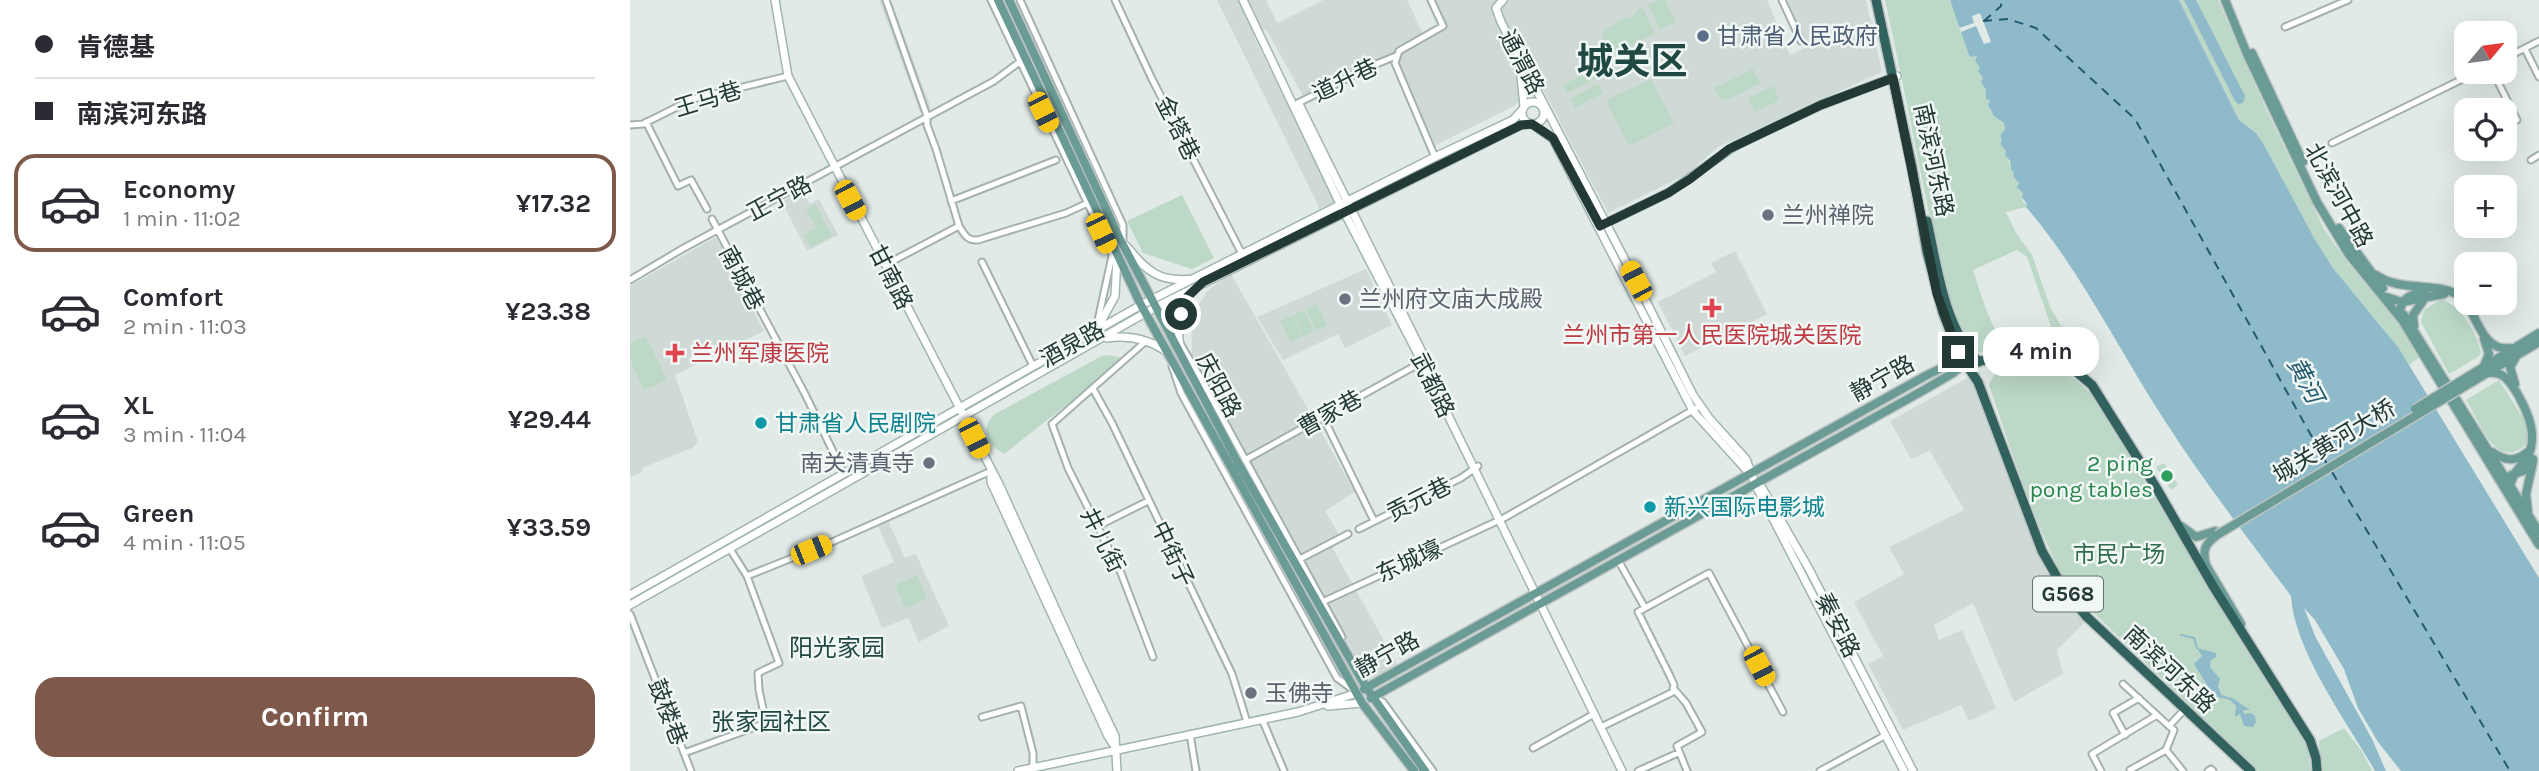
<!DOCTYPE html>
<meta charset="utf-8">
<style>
body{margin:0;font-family:Karla,"Noto Sans SC",sans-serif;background:#f2f2f3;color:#2b2b33;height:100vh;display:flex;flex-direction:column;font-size:26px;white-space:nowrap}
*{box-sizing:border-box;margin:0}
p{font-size:23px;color:#7c7c81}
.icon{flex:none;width:38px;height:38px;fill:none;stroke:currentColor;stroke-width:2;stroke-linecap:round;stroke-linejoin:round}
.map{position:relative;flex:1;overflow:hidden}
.sheet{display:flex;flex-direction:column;background:#fff;width:630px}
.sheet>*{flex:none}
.top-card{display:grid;align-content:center;height:154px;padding:0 35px;background:#fff}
.needle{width:46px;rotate:61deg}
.controls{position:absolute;left:1824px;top:21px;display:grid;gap:14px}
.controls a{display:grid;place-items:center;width:63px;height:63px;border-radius:14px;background:#fff;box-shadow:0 7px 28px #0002;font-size:35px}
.end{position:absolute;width:32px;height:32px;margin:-16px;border:9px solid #233936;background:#fff;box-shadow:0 0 0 4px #fff}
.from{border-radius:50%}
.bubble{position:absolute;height:49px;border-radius:21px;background:#fff;box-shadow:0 7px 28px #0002;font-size:23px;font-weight:700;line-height:49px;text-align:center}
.car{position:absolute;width:21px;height:42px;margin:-21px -10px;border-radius:9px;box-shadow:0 0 5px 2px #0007;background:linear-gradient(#f5c518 24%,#345 0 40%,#f5c518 0 76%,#345 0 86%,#f5c518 0)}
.top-card b{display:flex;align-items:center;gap:24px;height:66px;font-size:26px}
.top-card b+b{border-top:2px solid #e1e1e2}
.top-card i{width:18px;height:18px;background:#2b2b33}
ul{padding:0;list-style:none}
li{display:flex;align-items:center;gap:21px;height:98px;margin:0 14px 10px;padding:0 21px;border:4px solid transparent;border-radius:21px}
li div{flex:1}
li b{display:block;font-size:26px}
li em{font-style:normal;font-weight:700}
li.selected{border-color:#7e594a}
li>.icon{width:63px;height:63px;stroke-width:1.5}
.primary-button{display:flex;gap:14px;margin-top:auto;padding:14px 35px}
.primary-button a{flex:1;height:80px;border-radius:21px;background:#7e594a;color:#fff;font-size:28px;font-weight:700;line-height:80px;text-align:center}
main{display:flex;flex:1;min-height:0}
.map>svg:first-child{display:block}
.built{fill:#cfdad6}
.green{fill:#bcd9c7}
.water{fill:#8ebaca}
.pier{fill:#e1eae7}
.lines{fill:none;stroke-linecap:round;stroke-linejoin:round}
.stream{stroke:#8ebaca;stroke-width:2}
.ferry{stroke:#235a6f;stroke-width:2;stroke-dasharray:9 7;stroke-linecap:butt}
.street-casing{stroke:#a4b1ae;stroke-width:9}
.secondary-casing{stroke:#a1b5b0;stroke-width:10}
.primary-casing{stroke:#bdc4c3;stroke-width:11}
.highway-casing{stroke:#bdc4c3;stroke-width:12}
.street{stroke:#fff;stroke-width:5}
.secondary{stroke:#fff;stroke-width:7}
.primary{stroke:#6a9b94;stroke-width:8}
.highway{stroke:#32625e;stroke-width:9}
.primary-bridge-casing{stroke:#bdc4c3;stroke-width:11;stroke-linecap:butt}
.primary-bridge{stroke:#6a9b94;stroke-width:8}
.route{stroke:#233936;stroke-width:9}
.service-dot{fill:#5c6f8a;stroke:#f1f7f5;stroke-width:2.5}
.worship-dot{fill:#6b7280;stroke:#f1f7f5;stroke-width:2.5}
.health-dot{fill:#e0444e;stroke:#f1f7f5;stroke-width:2.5}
.culture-dot{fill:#0f9aa8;stroke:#f1f7f5;stroke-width:2.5}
.leisure-dot{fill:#2e9e5b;stroke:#f1f7f5;stroke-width:2.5}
.labels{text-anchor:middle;stroke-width:5;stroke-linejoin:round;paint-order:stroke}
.shield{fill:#f1f7f5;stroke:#61726f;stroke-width:2}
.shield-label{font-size:21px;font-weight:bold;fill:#233936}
.service-label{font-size:23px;fill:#4e5e75;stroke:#f1f7f5;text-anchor:start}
.street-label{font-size:23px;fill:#233936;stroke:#f1f7f5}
.worship-label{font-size:23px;fill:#5b616d;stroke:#f1f7f5;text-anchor:start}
.health-label{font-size:23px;fill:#be3a42;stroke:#f1f7f5}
.culture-label{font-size:23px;fill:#0d838f;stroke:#f1f7f5;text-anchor:start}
.leisure-label{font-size:23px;fill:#27864d;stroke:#f1f7f5;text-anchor:end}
.park-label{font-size:23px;fill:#316c4e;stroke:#f1f7f5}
.water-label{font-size:24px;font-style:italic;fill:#235a6f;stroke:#f1f7f5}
.neighbourhood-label{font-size:24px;fill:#214944;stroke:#f1f7f5}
.town-label{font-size:37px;font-weight:bold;fill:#214944;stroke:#f1f7f5}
</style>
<main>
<section class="sheet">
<div class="top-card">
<b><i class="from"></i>肯德基</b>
<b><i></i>南滨河东路</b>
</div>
<ul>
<li class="selected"><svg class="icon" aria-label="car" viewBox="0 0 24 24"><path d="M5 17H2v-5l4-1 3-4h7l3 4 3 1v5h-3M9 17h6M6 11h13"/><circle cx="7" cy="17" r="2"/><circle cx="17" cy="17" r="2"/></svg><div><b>Economy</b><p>1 min · 11:02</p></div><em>¥17.32</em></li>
<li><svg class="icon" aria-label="car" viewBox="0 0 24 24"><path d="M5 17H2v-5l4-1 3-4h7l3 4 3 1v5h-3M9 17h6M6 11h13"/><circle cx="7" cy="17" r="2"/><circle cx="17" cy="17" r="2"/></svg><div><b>Comfort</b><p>2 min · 11:03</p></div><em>¥23.38</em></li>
<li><svg class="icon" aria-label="car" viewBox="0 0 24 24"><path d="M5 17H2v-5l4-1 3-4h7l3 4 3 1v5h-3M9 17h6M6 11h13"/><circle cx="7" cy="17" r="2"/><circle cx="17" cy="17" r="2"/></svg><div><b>XL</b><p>3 min · 11:04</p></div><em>¥29.44</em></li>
<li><svg class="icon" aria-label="car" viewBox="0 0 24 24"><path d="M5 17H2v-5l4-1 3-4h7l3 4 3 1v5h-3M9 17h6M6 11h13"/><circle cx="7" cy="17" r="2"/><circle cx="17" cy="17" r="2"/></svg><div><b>Green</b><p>4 min · 11:05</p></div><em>¥33.59</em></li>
</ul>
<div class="primary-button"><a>Confirm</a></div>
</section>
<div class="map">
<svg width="1909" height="771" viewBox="0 0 1909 771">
<rect width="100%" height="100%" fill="#e1eae7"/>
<path class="built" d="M249 0H261L301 108 290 112Z
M587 0H636L647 23 693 0H777L795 38 816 28 803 0H1137L1160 55 1177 47 1158 0H1236L1252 72 1088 147 1059 173 978 213 908 80 884 106 804 146 771 74 768 51 760 60 677 103 636 29 623 35 705 202 690 209Z
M172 191 180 204 189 199 208 235 177 251 152 202Z
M86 237 134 331 45 375 68 442 62 448 12 468V472L0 477V286Z
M1105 251 1137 314 1055 356 1028 302 1086 272 1081 263Z
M736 269 762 325 715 348 708 334 653 360 627 317Z
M601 274 725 492 695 511 712 539 701 545 768 666 738 680 562 354 561 319 577 291Z
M1341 376 1422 574 1457 620 1427 650 1433 674 1384 702 1343 603 1304 625 1309 640 1332 630 1366 708 1339 721 1331 705 1273 730 1238 664 1253 656 1224 602 1274 574 1259 547 1334 510 1300 451 1281 459 1260 421Z
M258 521 275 558 286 554 319 626 289 642 278 618 252 628 231 576 264 562 248 526Z"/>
<path class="green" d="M1029 0H1035L1046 22 1030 30 1018 5Z
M1255 0H1319L1321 3 1341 57 1347 56 1345 60 1350 68 1348 71 1353 78 1351 82 1356 90V99L1360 102V111L1374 123 1375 129 1370 137 1372 141 1370 144 1376 151 1381 170 1384 172 1383 176 1389 183 1387 186 1393 193V202L1397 204 1396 207 1376 212 1386 233 1402 255 1421 309 1436 334 1425 338 1397 257 1387 250 1343 270C1349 287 1361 333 1375 341 1380 344 1386 342 1391 341L1394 348C1379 352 1355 359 1342 348 1318 328 1298 204 1290 169 1279 112 1267 56 1255 0Z
M1549 0H1588L1637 111 1694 229 1717 262 1765 319 1790 357 1779 365C1757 328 1727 300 1702 266 1675 228 1656 184 1633 143L1626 133 1609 120Z
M1012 6 1025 33 980 56 972 32 995 18H1000Z
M1123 69 1131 83 1097 100 1089 98 1084 88Z
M961 70 965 79 937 93 933 85Z
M1021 79 1044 123 999 146 977 103 978 99Z
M968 84 973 93 945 108 940 99Z
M1143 86 1150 100 1125 112 1118 98Z
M552 195 584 258 562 269 513 253 497 221Z
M185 204 202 236 181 247 174 235 186 228 176 209Z
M1811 299C1831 306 1847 332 1851 353L1848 357 1819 374 1791 322 1794 310Z
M687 304 697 325 686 331 676 309Z
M674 310 684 331 673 337 663 315Z
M662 316 672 337 661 343 650 321Z
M16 336 37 380 14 390 0 360V344Z
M479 355 492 358 490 363 374 454C356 444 349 430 365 414L472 356Z
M1402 362C1430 366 1449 379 1467 401L1582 593 1670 734 1678 749 1681 771H1628L1440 590C1404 525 1383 455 1359 385 1368 363 1381 365 1402 362Z
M1869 380 1898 426V443C1866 473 1851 424 1836 400Z
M1534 463 1548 485 1541 490 1526 467Z
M287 575 297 599 275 608 265 585Z
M1714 728 1731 750 1742 771H1691L1689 741Z"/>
<path class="water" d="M1320 0H1549L1609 120 1626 133 1633 143 1684 238 1703 268 1768 347 1909 578V771H1771L1748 742 1728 708 1714 669 1685 620 1674 608 1686 638 1742 739 1756 771H1745C1718 723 1664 651 1661 596 1617 537 1572 479 1533 418 1487 347 1451 271 1396 207L1397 204 1392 197 1393 193 1387 187 1389 183 1383 176 1384 172 1381 170 1380 161 1375 155 1376 151 1370 144 1372 141 1370 136 1375 129 1374 123 1364 116 1358 105 1360 101 1356 99V90L1351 82 1353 78 1348 71 1350 68 1345 60 1347 56 1341 57 1339 55Z
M1554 0H1566L1615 96 1613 103 1608 104 1605 101Z
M1567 648 1586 653V657L1581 660 1580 667 1590 679 1588 686 1591 695 1602 698 1620 710H1614L1613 712 1615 714 1621 713 1625 716 1626 722 1623 727 1614 726 1610 714 1605 717 1606 706 1600 700 1584 696 1564 664 1572 656Z"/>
<path class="pier" d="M1350 13 1361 42 1354 44 1346 26 1331 32 1329 28 1344 23 1342 16Z"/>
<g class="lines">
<path class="stream" d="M1551 635 1564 638 1567 648"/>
<path class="ferry" d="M1353 21 1378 19 1406 28 1505 119 1697 464
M1354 21 1371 6V0
M1702 472 1880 771"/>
<defs>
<path id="street" d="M256 0 297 116V125L306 149 329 226C334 234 337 241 348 240L436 213 462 201
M361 0 486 263
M390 0 493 225V243
M485 0 522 79 613 256
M801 0 813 26 769 51 765 63 805 157
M1152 0 1171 41
M1655 27 1718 0
M1895 49 1909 77
M1874 59 1909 41
M1863 72 1887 120
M668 103 744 65 766 56
M16 122 48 186 61 180 77 209
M0 125 13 124 63 99 158 76
M1702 143 1847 72
M1901 160 1909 155
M321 201 426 160
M82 219 175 394 214 474
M352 262 403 366
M255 265 329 226
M0 280 52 249 364 81 395 58
M467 325 482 256
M516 341 422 424 438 468 491 573 523 657
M551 345 569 375 712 637
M542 366 551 393 707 678 722 689
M463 389 482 423 602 674 617 722
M693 417 744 521
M615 460 792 362
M468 526 518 501
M729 529 831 478 848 466
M100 549 117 576 202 542 361 471
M668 560 718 534
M988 560 1015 608 1079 573 1153 712
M688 604 874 518 1070 406
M0 614 61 771
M1493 684 1527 715
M1043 688 1056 703 1072 732 1047 746 1057 771
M745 698 753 702 803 771
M352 717 391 706 403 753V768
M632 719 654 771
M1539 726 1544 730 1536 750 1553 771
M971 727 1043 692 1044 685 1040 676 1008 612 1015 608
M560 734 566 771
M1495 735 1483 713 1509 698
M903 748 964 714
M54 753 136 723 129 690 128 673 149 663 117 576
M1500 770 1536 750
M1008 771 1048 753
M1190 771 1256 735
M1471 771 1462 754 1527 715 1539 726 1555 709
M1578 771 1581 769 1583 771"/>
<path id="secondary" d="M145 0 158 76 369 484 450 663 485 736 487 771
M613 0 711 206 792 362 992 771
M873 0 866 8 871 22 1006 281 1063 395 1079 418 1116 459 1125 484 1274 771
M890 66 894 107
M892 113a11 11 0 1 1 22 0a11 11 0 1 1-22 0Z
M669 104 793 354
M972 225 1038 193 1105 146 1191 105 1267 76
M496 246C517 270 527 283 563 279
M468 327 485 296 487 257
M477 338C498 335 518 339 536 351
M551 349C545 328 550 304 565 289
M361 473V482L478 736 486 748
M1129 486 1132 488 1179 569 1283 771
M0 595 511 305 805 157 883 120 892 110
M0 605 526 307 891 125 902 124 923 139 1063 411 1120 474
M698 706 732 703
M388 771 668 712 727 693"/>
<path id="primary" d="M368 0 511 305 732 703 784 771
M379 0 489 237 608 463 736 687 795 771
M1595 0 1617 54 1687 202 1719 255 1772 320 1909 545
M1622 53 1673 162
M1709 228 1753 288
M1746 275C1771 293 1809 281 1829 296 1845 308 1848 339 1868 347 1873 349 1878 348 1884 348
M1756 297 1772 302 1814 294
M1774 315 1909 532
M1771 319C1767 299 1780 295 1797 289
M1784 326 1783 315 1795 298
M1853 368 1859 354 1854 339
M1858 373C1874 371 1879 381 1887 393 1899 414 1909 438 1896 460 1888 469 1882 474 1880 488
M1839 376 1909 333
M1842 382 1909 342
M1885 384 1880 367 1887 355
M1862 452C1877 462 1887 462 1900 450
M1881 475 1893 471 1903 459
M1898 511 1896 494 1903 462
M1551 526 1566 537 1585 531
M1587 535C1575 544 1572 550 1576 565L1611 624
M734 689 1297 375 1320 364 1336 362
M741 698 1294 390 1323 373 1336 362"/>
<path id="highway" d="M1246 0 1282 167 1297 252 1313 313 1328 352 1348 382 1412 551 1435 591 1457 617 1621 771
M1297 221C1307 265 1314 329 1349 362
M1336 362 1394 357 1421 360 1443 369 1462 385 1527 489 1583 586 1680 740 1686 758 1687 771"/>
</defs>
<use href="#street" class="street-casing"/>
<use href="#secondary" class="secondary-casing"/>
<use href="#primary" class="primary-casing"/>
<use href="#highway" class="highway-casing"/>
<use href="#street" class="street"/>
<use href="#secondary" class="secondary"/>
<use href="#primary" class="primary"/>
<use href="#highway" class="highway"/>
<defs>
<path id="primary-bridge" d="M1785 409 1839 376
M1587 535 1842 382"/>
</defs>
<use href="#primary-bridge" class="primary-bridge-casing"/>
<use href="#primary-bridge" class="primary-bridge"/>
</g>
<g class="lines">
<path class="route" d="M551 314 557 297 573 282 891 125 902 124 923 138 970 226 1038 193 1060 179 1099 149 1191 105 1263 78 1307 294 1328 352"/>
</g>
<circle class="service-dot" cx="1073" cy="36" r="7"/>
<g class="worship-dot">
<circle cx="1138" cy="215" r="7"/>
<circle cx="715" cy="299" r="7"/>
<circle cx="299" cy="463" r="7"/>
<circle cx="621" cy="693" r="7"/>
</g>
<g class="health-dot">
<path d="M1078.5 297.5h7v7h7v7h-7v7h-7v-7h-7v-7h7z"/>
<path d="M41.5 342.5h7v7h7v7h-7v7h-7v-7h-7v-7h7z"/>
</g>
<g class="culture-dot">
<circle cx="131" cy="423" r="7"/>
<circle cx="1020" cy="507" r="7"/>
</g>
<circle class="leisure-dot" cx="1537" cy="476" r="7"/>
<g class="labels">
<rect class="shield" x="1403" y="576.5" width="70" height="35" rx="5"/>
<g class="shield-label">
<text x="1438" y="601">G568</text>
</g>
<g class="service-label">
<text x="1087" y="44">甘肃省人民政府</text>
</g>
<g class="street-label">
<text transform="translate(892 62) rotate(62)" y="8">通渭路</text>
<text transform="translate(715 80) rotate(-26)" y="8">道升巷</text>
<text transform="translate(78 99) rotate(-17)" y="8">王马巷</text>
<text transform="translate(548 128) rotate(63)" y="8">金塔巷</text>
<text transform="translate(1304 160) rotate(78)" y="8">南滨河东路</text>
<text transform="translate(1709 195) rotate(61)" y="8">北滨河中路</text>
<text transform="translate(149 198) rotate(-28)" y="8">正宁路</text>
<text transform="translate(261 277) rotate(63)" y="8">甘南路</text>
<text transform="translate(112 278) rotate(62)" y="8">南城巷</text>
<text transform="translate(442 344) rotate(-29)" y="8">酒泉路</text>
<text transform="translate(1252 378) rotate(-29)" y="8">静宁路</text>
<text transform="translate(589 385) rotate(62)" y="8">庆阳路</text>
<text transform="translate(803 385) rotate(64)" y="8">武都路</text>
<text transform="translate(700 413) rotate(-29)" y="8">曹家巷</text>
<text transform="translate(1704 441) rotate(-31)" y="8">城关黄河大桥</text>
<text transform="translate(789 499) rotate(-27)" y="8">贡元巷</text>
<text transform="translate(473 540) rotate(63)" y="8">井儿街</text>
<text transform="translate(543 554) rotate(65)" y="8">中街子</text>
<text transform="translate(779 561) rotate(-25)" y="8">东城壕</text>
<text transform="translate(1208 625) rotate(63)" y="8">秦安路</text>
<text transform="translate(757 654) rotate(-29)" y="8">静宁路</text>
<text transform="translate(1540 669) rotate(43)" y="8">南滨河东路</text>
<text transform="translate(38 712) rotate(69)" y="8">鼓楼巷</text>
</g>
<g class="worship-label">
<text x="1152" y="223">兰州禅院</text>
<text x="729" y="307">兰州府文庙大成殿</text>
<text x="285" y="471" text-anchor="end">南关清真寺</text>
<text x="635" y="701">玉佛寺</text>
</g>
<g class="health-label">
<text x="1082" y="343">兰州市第一人民医院城关医院</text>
<text x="61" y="361" text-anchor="start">兰州军康医院</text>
</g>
<g class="culture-label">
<text x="145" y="431">甘肃省人民剧院</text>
<text x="1034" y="515">新兴国际电影城</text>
</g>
<g class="leisure-label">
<text x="1523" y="471">2 ping<tspan x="1523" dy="26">pong tables</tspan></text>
</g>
<g class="park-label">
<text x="1489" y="562">市民广场</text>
</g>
<g class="water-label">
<text transform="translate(1675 380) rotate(62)" y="8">黄河</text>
</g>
<g class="neighbourhood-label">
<text x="207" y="656">阳光家园</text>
<text x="141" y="730">张家园社区</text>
</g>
<g class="town-label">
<text x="1002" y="74">城关区</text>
</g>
</g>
</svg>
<div class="controls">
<a><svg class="needle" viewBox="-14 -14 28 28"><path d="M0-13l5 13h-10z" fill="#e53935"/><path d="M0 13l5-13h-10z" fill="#7c7c81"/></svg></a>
<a><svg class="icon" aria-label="locate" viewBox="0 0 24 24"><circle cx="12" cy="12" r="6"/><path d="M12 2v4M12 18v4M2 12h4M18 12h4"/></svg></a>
<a>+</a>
<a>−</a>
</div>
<i class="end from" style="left:551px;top:314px"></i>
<i class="end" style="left:1328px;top:352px"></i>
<div class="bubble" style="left:1353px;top:327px;width:116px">4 min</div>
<i class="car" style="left:413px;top:112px;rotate:154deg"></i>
<i class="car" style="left:220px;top:200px;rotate:152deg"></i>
<i class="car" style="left:471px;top:233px;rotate:155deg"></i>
<i class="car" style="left:1006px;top:281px;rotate:332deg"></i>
<i class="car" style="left:344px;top:438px;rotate:153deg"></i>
<i class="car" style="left:181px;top:550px;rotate:68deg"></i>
<i class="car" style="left:1129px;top:666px;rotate:152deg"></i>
</div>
</main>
